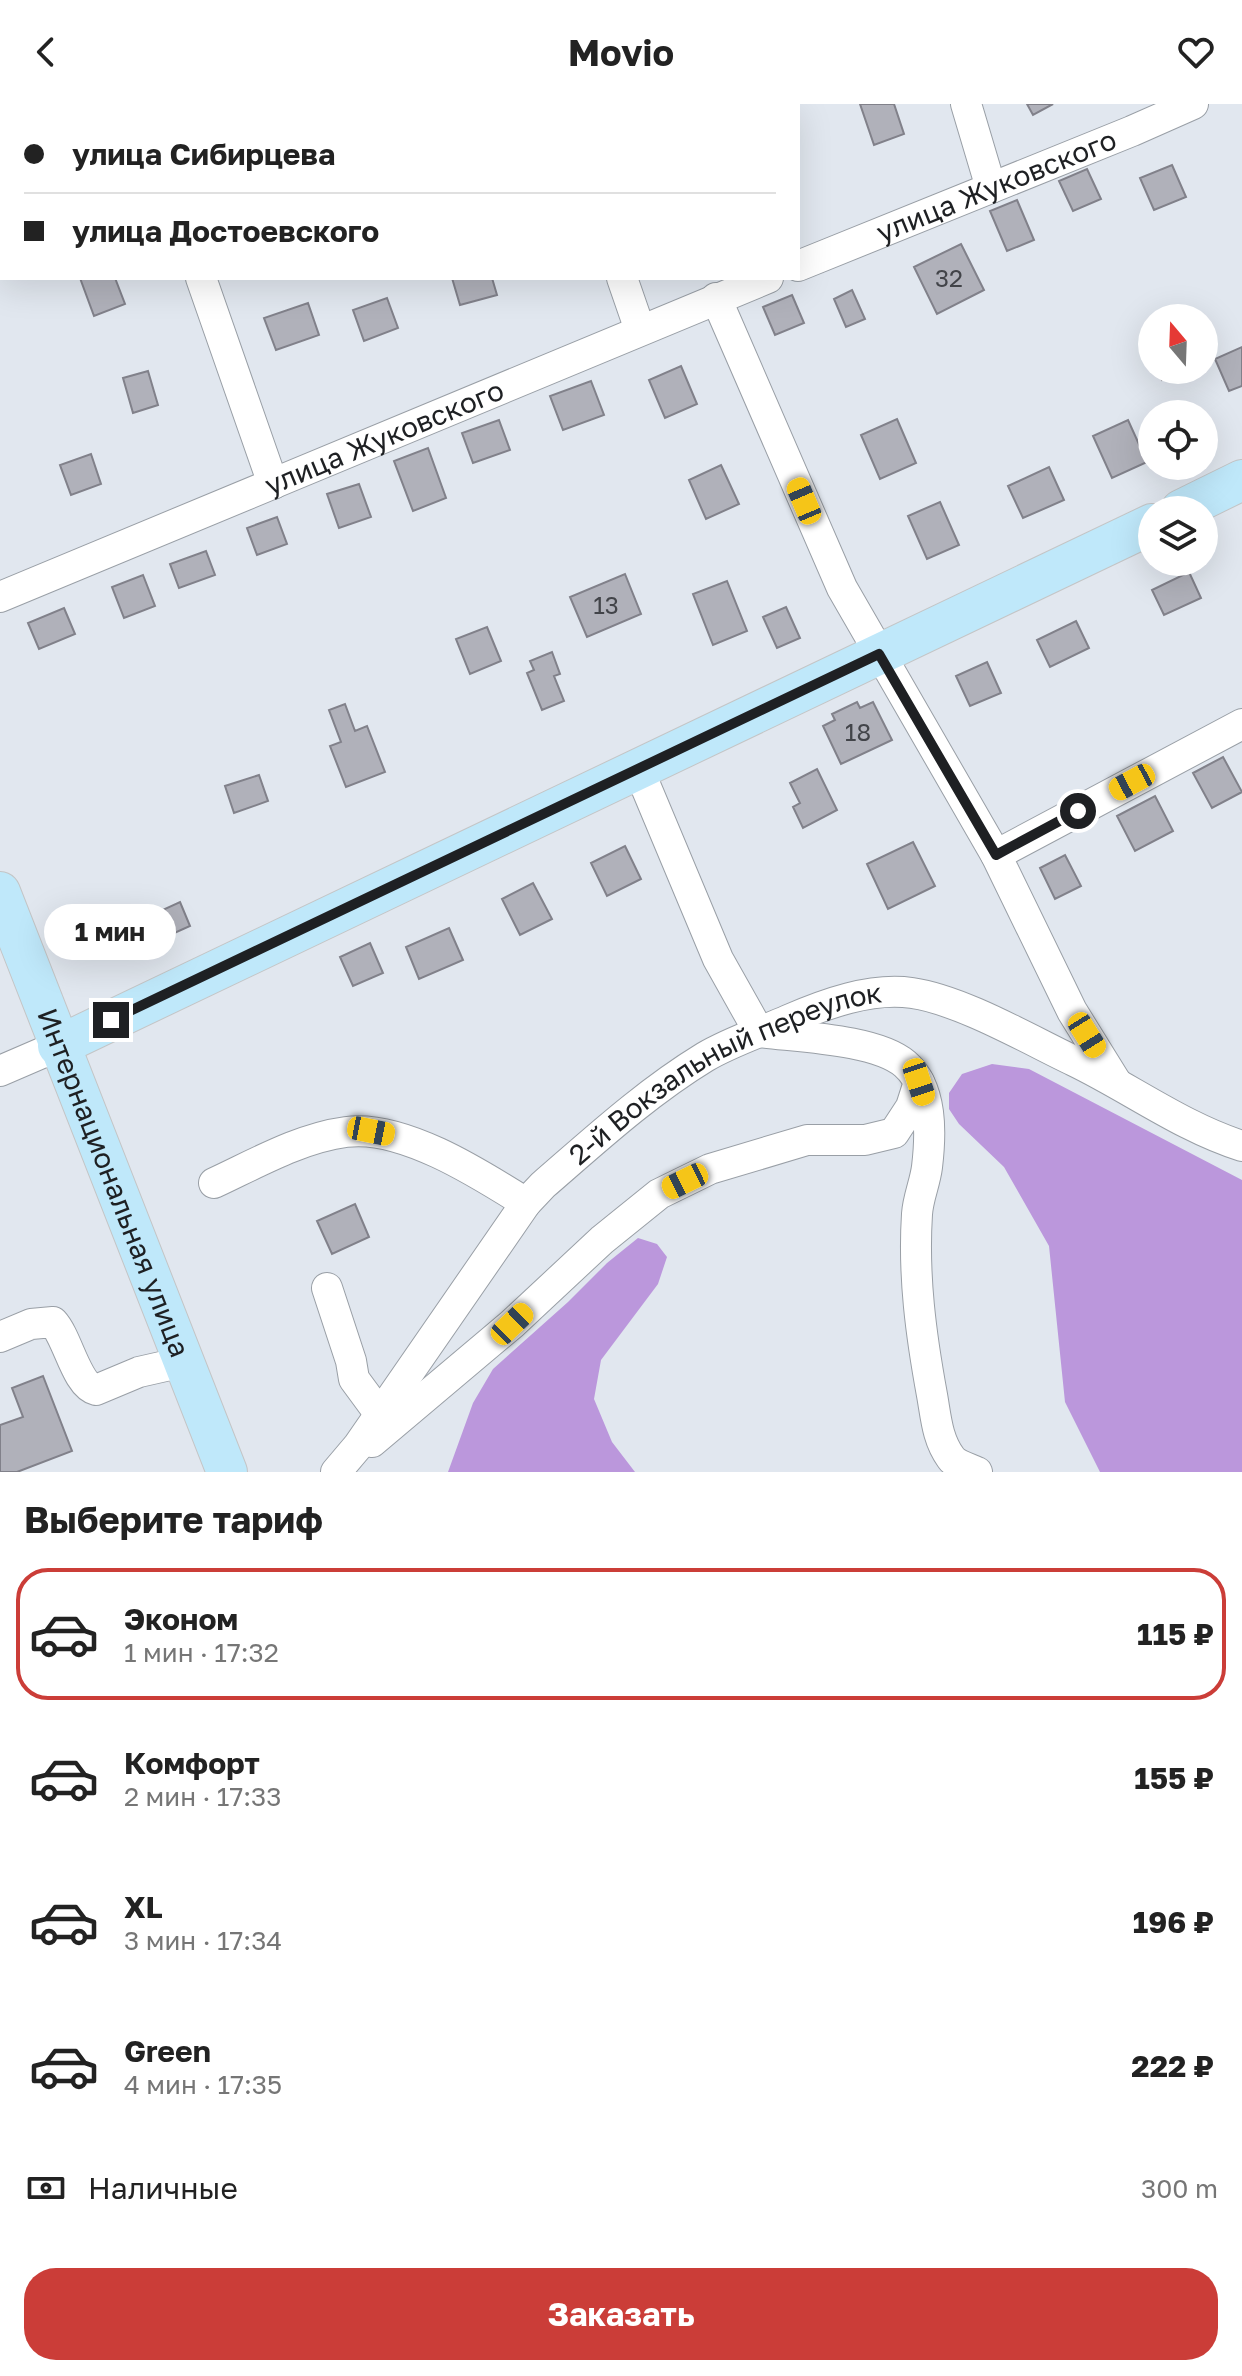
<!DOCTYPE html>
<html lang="ru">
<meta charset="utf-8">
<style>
body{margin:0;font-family:"Golos Text",sans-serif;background:#f2f2f2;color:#222;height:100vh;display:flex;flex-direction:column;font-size:30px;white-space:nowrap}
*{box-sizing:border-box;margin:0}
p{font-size:26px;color:#767676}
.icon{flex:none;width:44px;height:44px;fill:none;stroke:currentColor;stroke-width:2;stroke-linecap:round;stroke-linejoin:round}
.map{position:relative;height:1368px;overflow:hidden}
.sheet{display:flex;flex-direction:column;background:#fff;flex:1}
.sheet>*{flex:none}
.guide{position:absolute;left:0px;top:0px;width:800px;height:176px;box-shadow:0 8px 32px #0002;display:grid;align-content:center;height:176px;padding:0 24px;background:#fff}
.needle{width:52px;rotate:341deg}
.tools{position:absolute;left:1138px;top:200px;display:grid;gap:16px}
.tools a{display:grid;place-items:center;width:80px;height:80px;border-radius:50%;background:#fff;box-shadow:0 8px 32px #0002;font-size:40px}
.end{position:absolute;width:36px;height:36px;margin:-18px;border:10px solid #1e2023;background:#fff;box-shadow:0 0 0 4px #fff}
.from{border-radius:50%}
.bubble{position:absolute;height:56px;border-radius:28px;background:#fff;box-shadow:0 8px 32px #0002;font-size:26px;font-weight:700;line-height:56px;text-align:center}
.car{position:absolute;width:24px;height:48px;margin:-24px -12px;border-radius:10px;box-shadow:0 0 6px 2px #0007;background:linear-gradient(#f5c518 24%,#345 0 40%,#f5c518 0 76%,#345 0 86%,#f5c518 0)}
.guide b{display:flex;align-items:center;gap:28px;height:76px;font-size:30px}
.guide b+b{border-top:2px solid #e0e0e0}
.guide i{width:20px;height:20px;background:#222}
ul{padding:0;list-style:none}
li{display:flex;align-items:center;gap:24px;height:132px;margin:0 16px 12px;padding:0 8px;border:4px solid transparent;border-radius:32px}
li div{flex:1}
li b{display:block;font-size:30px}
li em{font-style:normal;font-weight:700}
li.on{border-color:#cb3d38}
li>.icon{width:72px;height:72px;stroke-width:1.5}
h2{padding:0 24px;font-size:36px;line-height:96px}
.pay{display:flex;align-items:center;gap:20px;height:88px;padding:0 24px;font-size:30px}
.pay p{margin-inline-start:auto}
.cta{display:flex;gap:16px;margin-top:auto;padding:16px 24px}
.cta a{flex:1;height:92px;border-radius:32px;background:#cb3d38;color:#fff;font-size:32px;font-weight:700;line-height:92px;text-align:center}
header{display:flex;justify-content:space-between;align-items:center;height:104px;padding:0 24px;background:#fff;font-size:36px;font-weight:700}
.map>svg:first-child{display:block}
.forest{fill:#bb97dc}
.building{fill:#b0b1ba;stroke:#81818a;stroke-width:2}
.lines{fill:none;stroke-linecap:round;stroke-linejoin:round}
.minor-casing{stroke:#999fa6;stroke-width:32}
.major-casing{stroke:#c4c5c6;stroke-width:42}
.minor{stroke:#fff;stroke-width:30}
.major{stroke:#bfe8fa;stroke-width:40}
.route{stroke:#1e2023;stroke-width:10}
.labels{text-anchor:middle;stroke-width:8;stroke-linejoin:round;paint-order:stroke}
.number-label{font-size:24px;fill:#424449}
.street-label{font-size:28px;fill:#1e2023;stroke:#eef5fd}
</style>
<header><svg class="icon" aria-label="back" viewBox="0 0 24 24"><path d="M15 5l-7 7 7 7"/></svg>Movio<svg class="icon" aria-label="heart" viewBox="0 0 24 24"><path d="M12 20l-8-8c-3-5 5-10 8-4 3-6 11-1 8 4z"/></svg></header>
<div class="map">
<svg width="1242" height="1368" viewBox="0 0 1242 1368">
<rect width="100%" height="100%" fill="#e1e7ef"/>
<path class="forest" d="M992 960 1029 965 1242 1076V1368H1100L1065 1298 1049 1142 1004 1063 959 1020 949 1005V989L962 970Z
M638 1134 657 1140 667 1153 658 1180 601 1256 594 1295 612 1338 635 1368H448L473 1299 493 1265 568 1198 607 1159Z"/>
<path class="building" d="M860 0H894L904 30 874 41Z
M1027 0H1053L1033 11Z
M1172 61 1186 93 1154 106 1140 74Z
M1087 65 1101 95 1073 107 1059 77Z
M1017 96 1034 136 1007 147 990 107Z
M961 140 984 186 937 210 914 163Z
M80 174H115L125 200 94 212Z
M452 174H492L497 191 460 201Z
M852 186 865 215 846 223 834 195Z
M792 191 804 219 775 231 763 203Z
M387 194 398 224 364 237 353 206Z
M308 199 319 231 276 246 264 214Z
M1152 229V255L1142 233Z
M1242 243V282L1229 287 1215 255Z
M681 262 697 300 665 314 649 276Z
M1157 266H1184L1162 276Z
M148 267 158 301 133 309 123 274Z
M591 277 604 311 563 326 550 292Z
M897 315 916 359 880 375 861 331Z
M499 316 510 346 473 359 462 329Z
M1128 316 1147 358 1112 374 1093 332Z
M428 344 446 394 413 407 394 357Z
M91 350 101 380 71 391 60 361Z
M721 361 739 400 706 415 689 376Z
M1049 363 1064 396 1023 414 1008 382Z
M359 380 371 413 339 424 327 390Z
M940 398 959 441 927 455 908 412Z
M277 413 287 440 257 451 247 424Z
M206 447 215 471 179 484 170 460Z
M1189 468 1201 494 1164 511 1152 486Z
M625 470 641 510 587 533 570 493Z
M143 471 155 502 124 514 112 483Z
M727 477 747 527 713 541 693 490Z
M786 503 800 534 777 544 763 513Z
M64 504 75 530 39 545 28 519Z
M1076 517 1089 544 1050 563 1037 536Z
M487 523 501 557 470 570 456 535Z
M552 548 560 570 554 572 564 597 542 606 527 569 534 566 530 557Z
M987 558 1001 589 970 602 956 572Z
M857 598 860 604 873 598 892 636 841 660 823 622 835 616 832 610Z
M345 600 355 627 367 622 385 668 346 683 330 642 341 638 329 606Z
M1223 653 1242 688 1212 704 1193 669Z
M817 665 837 706 803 724 793 703 800 699 790 679Z
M259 671 268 697 234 709 225 682Z
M1155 692 1173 727 1135 747 1117 712Z
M913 738 935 782 888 805 867 760Z
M625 742 641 775 607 792 591 759Z
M1065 751 1081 782 1055 795 1040 764Z
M533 779 552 815 520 831 502 795Z
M180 798 190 822 130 849 119 826Z
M449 824 463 856 419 875 406 843Z
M370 839 383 869 353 882 340 853Z
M355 1100 369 1133 332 1150 317 1117Z
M43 1272 72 1347 17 1368H0V1321L23 1313 12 1284Z"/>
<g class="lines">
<defs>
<g id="minor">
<path d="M140 0 141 2"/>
<path d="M564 0V2"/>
<path d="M966 0 991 84"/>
<path id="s1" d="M798 162 1132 27 1193 0"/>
<path d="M201 174 273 380"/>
<path d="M622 174 640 226"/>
<path d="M716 194 842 484 996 751 1072 907 1116 978"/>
<path id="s2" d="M0 493 768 174"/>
<path d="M638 664 718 855 759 928C797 933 876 935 905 960 933 984 931 1030 927 1063 925 1079 918 1094 917 1110 913 1172 921 1231 932 1291 936 1313 937 1335 951 1354 956 1361 969 1364 977 1368"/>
<path d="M996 751 1242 620"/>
<path d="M0 967 58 942"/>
<path d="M214 1079C255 1060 300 1034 346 1028 402 1020 480 1070 526 1099"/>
<path d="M327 1184 351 1257 354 1275 379 1309"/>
<path d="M0 1233 31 1220 53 1218C68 1234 76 1281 96 1286L139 1268 183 1258"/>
<path d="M372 1338 512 1220 602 1136 659 1090 710 1065 807 1036H865L894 1029 911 1003 919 978"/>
<path id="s3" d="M336 1368 358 1342 526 1099 543 1081C595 1036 646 989 705 953 730 938 761 928 788 916 825 900 871 883 912 889 961 896 1028 935 1074 957 1130 984 1182 1023 1242 1042"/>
</g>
<g id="major">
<path d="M1181 406 1242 376"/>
<path id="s4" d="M0 788 227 1368"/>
<path d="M58 942 1152 420"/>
</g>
</defs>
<use href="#minor" class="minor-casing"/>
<use href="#major" class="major-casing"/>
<use href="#minor" class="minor"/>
<use href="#major" class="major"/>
</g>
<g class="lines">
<path class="route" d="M111 916 879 550 996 751 1078 707"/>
</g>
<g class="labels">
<g class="number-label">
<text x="949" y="183">32</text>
<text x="606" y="510">13</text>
<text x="858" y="637">18</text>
</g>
<g class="street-label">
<text dy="10" stroke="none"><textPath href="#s1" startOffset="214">улица Жуковского</textPath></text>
<text dy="10" stroke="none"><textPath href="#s2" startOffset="416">улица Жуковского</textPath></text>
<text dy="10" stroke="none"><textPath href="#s3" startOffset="572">2-й Вокзальный переулок</textPath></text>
<text dy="10" stroke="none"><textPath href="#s4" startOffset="312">Интернациональная улица</textPath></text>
</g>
</g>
</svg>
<div class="tools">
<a><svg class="needle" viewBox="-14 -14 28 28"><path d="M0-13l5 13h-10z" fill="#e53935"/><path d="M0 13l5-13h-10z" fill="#767676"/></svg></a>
<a><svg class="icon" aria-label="locate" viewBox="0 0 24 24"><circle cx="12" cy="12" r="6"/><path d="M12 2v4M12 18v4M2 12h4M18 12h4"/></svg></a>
<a><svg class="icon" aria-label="layers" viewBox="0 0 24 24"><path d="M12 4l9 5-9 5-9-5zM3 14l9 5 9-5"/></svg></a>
</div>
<i class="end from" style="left:1078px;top:707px"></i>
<i class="end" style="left:111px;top:916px"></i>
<div class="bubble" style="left:44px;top:800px;width:132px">1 мин</div>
<i class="car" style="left:804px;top:397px;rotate:337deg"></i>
<i class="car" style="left:1132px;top:678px;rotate:242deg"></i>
<i class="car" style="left:1087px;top:931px;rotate:148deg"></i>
<i class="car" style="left:919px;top:978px;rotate:162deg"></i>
<i class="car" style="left:371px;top:1027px;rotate:101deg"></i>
<i class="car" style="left:685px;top:1077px;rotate:244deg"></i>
<i class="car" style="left:512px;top:1220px;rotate:46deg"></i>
<div class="guide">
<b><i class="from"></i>улица Сибирцева</b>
<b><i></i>улица Достоевского</b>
</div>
</div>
<section class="sheet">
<h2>Выберите тариф</h2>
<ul>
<li class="on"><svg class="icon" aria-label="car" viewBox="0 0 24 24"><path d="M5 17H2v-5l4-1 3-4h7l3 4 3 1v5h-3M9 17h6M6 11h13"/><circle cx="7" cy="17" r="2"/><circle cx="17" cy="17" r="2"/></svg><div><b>Эконом</b><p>1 мин · 17:32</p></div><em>115 ₽</em></li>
<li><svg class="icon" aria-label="car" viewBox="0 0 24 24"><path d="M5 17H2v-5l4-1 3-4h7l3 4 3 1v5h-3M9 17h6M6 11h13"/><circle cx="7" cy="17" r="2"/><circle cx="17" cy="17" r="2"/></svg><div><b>Комфорт</b><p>2 мин · 17:33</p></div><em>155 ₽</em></li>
<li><svg class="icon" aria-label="car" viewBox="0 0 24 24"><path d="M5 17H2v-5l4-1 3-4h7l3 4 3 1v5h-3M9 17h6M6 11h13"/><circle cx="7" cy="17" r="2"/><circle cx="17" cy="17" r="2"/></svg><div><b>XL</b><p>3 мин · 17:34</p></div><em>196 ₽</em></li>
<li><svg class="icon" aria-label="car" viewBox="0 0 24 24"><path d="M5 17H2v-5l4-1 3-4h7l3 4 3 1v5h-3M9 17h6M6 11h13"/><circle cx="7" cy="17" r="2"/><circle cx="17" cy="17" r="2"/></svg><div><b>Green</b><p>4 мин · 17:35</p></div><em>222 ₽</em></li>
</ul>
<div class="pay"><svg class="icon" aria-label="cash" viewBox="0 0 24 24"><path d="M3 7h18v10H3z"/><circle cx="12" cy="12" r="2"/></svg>Наличные<p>300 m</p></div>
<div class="cta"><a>Заказать</a></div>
</section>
